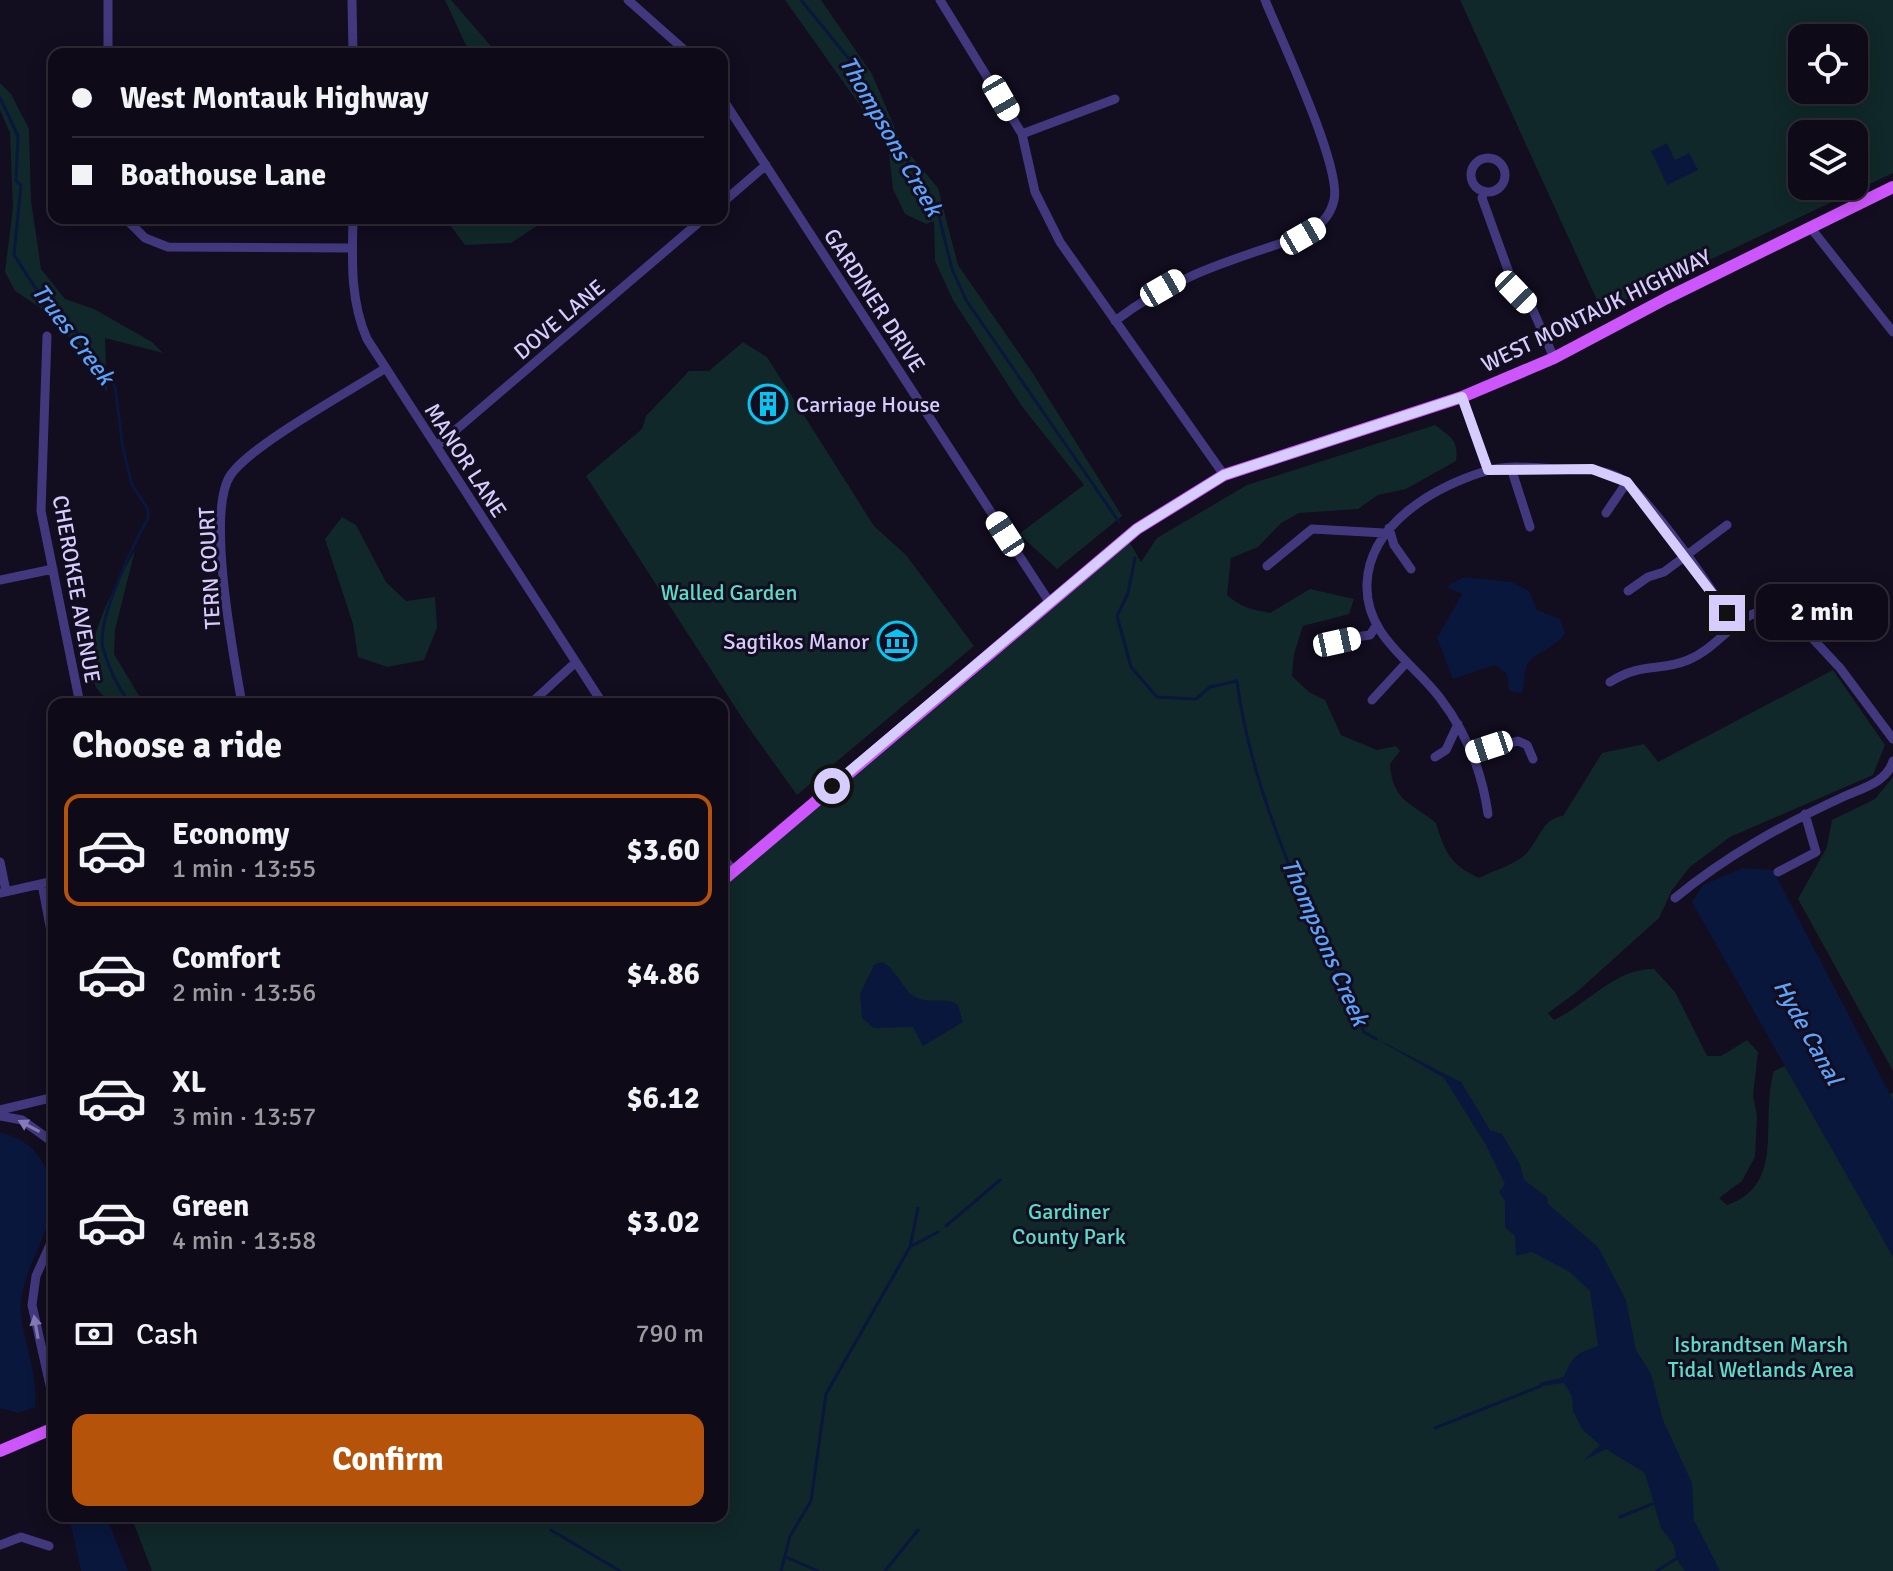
<!DOCTYPE html>
<meta charset="utf-8">
<style>
body{margin:0;font-family:Signika,sans-serif;background:#1c1824;color:#f1f3f6;height:100vh;display:flex;flex-direction:column;font-size:30px;white-space:nowrap}
*{box-sizing:border-box;margin:0}
p{font-size:26px;color:#9b9aa1}
.icon{flex:none;width:44px;height:44px;fill:none;stroke:currentColor;stroke-width:2;stroke-linecap:round;stroke-linejoin:round}
.map{position:relative;flex:1;overflow:hidden}
.details{position:absolute;left:48px;top:698px;width:680px;height:824px;display:flex;flex-direction:column;background:#0e0a17;border-radius:16px;box-shadow:0 4px 20px #0003,0 0 0 2px #2e2b36}
.details>*{flex:none}
.top-card{position:absolute;left:48px;top:48px;width:680px;height:176px;border-radius:16px;box-shadow:0 4px 20px #0003,0 0 0 2px #2e2b36;display:grid;align-content:center;height:176px;padding:0 24px;background:#0e0a17}
.controls{position:absolute;left:1788px;top:24px;display:grid;gap:16px}
.controls a{display:grid;place-items:center;width:80px;height:80px;border-radius:16px;background:#0e0a17;box-shadow:0 4px 20px #0003,0 0 0 2px #2e2b36;font-size:40px}
.end{position:absolute;width:36px;height:36px;margin:-18px;border:10px solid #d6ccfe;background:#111;box-shadow:0 0 0 4px #111}
.from{border-radius:50%}
.bubble{position:absolute;height:56px;border-radius:16px;background:#0e0a17;box-shadow:0 4px 20px #0003,0 0 0 2px #2e2b36;font-size:26px;font-weight:700;line-height:56px;text-align:center}
.car{position:absolute;width:24px;height:48px;margin:-24px -12px;border-radius:10px;box-shadow:0 0 6px 2px #0007;background:linear-gradient(#fff 24%,#345 0 40%,#fff 0 76%,#345 0 86%,#fff 0)}
.top-card b{display:flex;align-items:center;gap:28px;height:76px;font-size:30px}
.top-card b+b{border-top:2px solid #2e2b36}
.top-card i{width:20px;height:20px;background:#f1f3f6}
ul{padding:0;list-style:none}
li{display:flex;align-items:center;gap:24px;height:112px;margin:0 16px 12px;padding:0 8px;border:4px solid transparent;border-radius:16px}
li div{flex:1}
li b{display:block;font-size:30px}
li em{font-style:normal;font-weight:700}
li.active{border-color:#b45309}
li>.icon{width:72px;height:72px;stroke-width:1.5}
h2{padding:0 24px;font-size:36px;line-height:96px}
.pay{display:flex;align-items:center;gap:20px;height:88px;padding:0 24px;font-size:30px}
.pay p{margin-inline-start:auto}
.action{display:flex;gap:16px;margin-top:auto;padding:16px 24px}
.action a{flex:1;height:92px;border-radius:16px;background:#b45309;color:#fff;font-size:32px;font-weight:700;line-height:92px;text-align:center}
.map>svg:first-child{display:block}
.green{fill:#102829;fill-rule:evenodd}
.water{fill:#0a173c}
.lines{fill:none;stroke-linecap:round;stroke-linejoin:round}
.stream{stroke:#0a173c;stroke-width:3}
.minor{stroke:#42387e;stroke-width:9}
.major{stroke:#cd55fc;stroke-width:12}
.oneway{fill:#857bb8}
.route{stroke:#d6ccfe;stroke-width:10}
.labels{text-anchor:middle;stroke-width:6;stroke-linejoin:round;paint-order:stroke}
.street-label{font-size:22px;fill:#d6ccfe;stroke:#120d1f}
.poi-label{font-size:22px;fill:#d6ccfe;stroke:#120d1f;text-anchor:start}
.park-label{font-size:22px;fill:#5addc8;stroke:#120d1f}
.water-label{font-size:24px;font-style:italic;fill:#5ca3fd;stroke:#120d1f}
</style>
<div class="map">
<svg width="1893" height="1571" viewBox="0 0 1893 1571">
<rect width="100%" height="100%" fill="#120d1f"/>
<path class="green" d="M445 0H451L498 54H470Z
M785 0H821L872 74 902 145 938 188 958 265 1032 372 1122 516 1057 569 1019 534 1084 485 1021 405 953 300 935 261 934 221 926 224 905 214 893 189 888 145Z
M1460 0H1893V173L1602 311ZM1802 38H1854V90H1802ZM1802 134H1854V186H1802Z
M0 83 11 94 29 129 31 200 41 269 65 299 94 309 152 342 163 353 105 338 107 392 78 347 42 309 15 291 5 272 13 207 10 133 0 110Z
M445 218H549L511 243 465 245Z
M743 342 767 357 874 526 906 555 974 646 797 795 746 724 586 476 642 429 646 416 689 371H709Z
M1435 425C1450 437 1459 439 1456 461L1406 489 1378 495 1358 509 1299 513 1281 523 1258 547 1231 558 1227 595C1241 607 1252 610 1270 613L1310 589 1354 599 1349 614 1303 626 1294 654 1292 676 1309 692 1325 700 1341 735 1377 750 1396 746 1400 751 1390 764C1392 801 1412 803 1436 823 1445 852 1450 865 1479 878 1492 871 1514 865 1525 855 1539 841 1542 818 1563 816L1602 753 1644 744 1658 762 1833 670 1885 745 1873 775 1730 837 1690 867 1672 890 1659 918 1578 991 1548 1013 1554 1020C1588 1004 1615 968 1654 969L1675 992 1707 1056H1721L1747 1040 1758 1052 1753 1096 1757 1116 1755 1157 1742 1181 1719 1198 1727 1205C1787 1185 1759 1120 1774 1071L1785 1066 1828 1142 1893 1092V1571H152L131 1516H722V881L1126 536 1141 562 1157 538 1247 485Z
M342 517 356 525 386 582 406 601 435 597 437 628 424 660 387 667 358 657 353 624 325 539Z
M135 550 115 630 114 654 144 704C137 704 125 706 119 704 55 683 117 584 135 550Z
M1893 777V1071L1798 899 1827 847 1832 820 1875 799Z"/>
<path class="water" d="M1667 143 1675 160 1689 153 1698 170 1667 185 1651 151Z
M1464 577 1512 582 1529 591 1537 610 1560 619 1565 634C1553 650 1530 654 1526 667 1524 675 1525 684 1522 693L1509 691 1507 674 1495 665 1453 679 1437 638 1462 594 1446 587Z
M1743 868 1773 870 1893 1100V1257L1692 902 1703 885Z
M882 962C899 970 901 992 920 999 934 1003 946 997 958 1005L963 1022 923 1046 913 1027 874 1028 862 1018 860 994 874 965Z
M1375 1038 1461 1082 1490 1130 1502 1134 1520 1164 1524 1180 1547 1197 1548 1204 1598 1247 1626 1300 1636 1350 1651 1374 1663 1420 1692 1483 1694 1520 1720 1571H1685L1676 1558 1674 1545 1661 1528 1645 1473 1606 1449 1583 1461 1600 1445 1582 1429 1573 1411 1572 1396 1564 1383 1541 1386 1539 1383 1564 1377C1572 1356 1577 1353 1598 1346L1590 1291 1570 1272 1532 1252 1516 1256 1515 1236 1505 1227V1201L1499 1192 1505 1184 1486 1145 1444 1078Z
M0 1132C21 1139 32 1144 43 1163 72 1211 25 1255 21 1303 19 1334 39 1369 35 1407L18 1413 0 1408Z
M69 1516H106L128 1571H81Z"/>
<g class="lines">
<path class="stream" d="M801 0 849 59 939 216 952 269 966 300 1119 522
M0 98 18 136 16 181 21 185 14 255 36 289 84 340 115 387 123 449 132 485 148 509V518C134 544 96 620 103 648 109 670 117 686 130 704
M1135 558 1128 593 1117 616 1131 667 1157 697 1196 699 1210 687 1237 681C1252 800 1314 924 1364 1032L1376 1039
M946 1226 1000 1180
M910 1247 918 1208
M1435 1428 1541 1386
M1620 1517 1657 1502
M551 1530 620 1571
M786 1557 818 1571
M781 1571 790 1536 811 1501 826 1394 910 1247 938 1232
M885 1571 918 1530
M1657 1571 1677 1558"/>
<path class="minor" d="M108 0V54
M352 0 353 54
M628 0 689 54
M940 0 1022 134 1035 192 1060 242 1224 475
M722 98 1050 603
M1022 134 1115 99
M1471 175a17 17 0 1 1 34 0a17 17 0 1 1-34 0Z
M1484 191 1482 198 1516 292 1532 308 1554 358
M722 203 766 165
M125 218 145 238 168 247 352 248
M353 218C352 260 350 300 367 339L603 704
M1810 227 1893 332
M1115 321C1173 276 1234 259 1303 236 1318 227 1330 218 1334 200 1342 167 1280 37 1265 0
M47 336 41 511 80 704
M1462 397 1488 470
M437 446 704 218
M1511 468 1530 527
M1606 513 1627 482
M1389 528 1394 545 1411 569
M1267 566 1312 529 1384 533
M0 580 53 569
M1628 591 1648 577 1664 572 1727 525
M1320 642 1370 635 1376 626
M1610 682C1642 662 1659 672 1688 660 1724 646 1739 603 1786 610L1840 668 1893 739
M1372 700 1407 662
M242 704C234 658 206 513 230 476 249 446 350 391 384 369
M530 704 576 662
M1472 753 1518 741 1527 745 1533 759
M1435 757 1446 750 1458 724
M1488 814C1482 771 1466 732 1440 698 1412 661 1365 636 1367 584 1369 524 1434 487 1486 471 1508 464 1536 468 1559 469 1579 469 1600 468 1618 477 1642 489 1722 598 1731 625
M722 857 734 871
M0 862 6 891
M1778 872 1816 852 1805 814
M42 884 54 947
M0 893 54 881
M1675 898C1727 855 1784 824 1845 796 1863 788 1887 782 1893 761
M0 1110 54 1097
M0 1116 22 1120 54 1143
M54 1236 36 1276 32 1305 54 1403
M0 1545 21 1537 49 1546"/>
<path class="major" d="M722 881 1137 529 1224 475 1462 397 1554 358 1667 298 1893 187
M0 1451 54 1428"/>
</g>
<defs><path id="oneway-solid" d="M-6-.8H1V-3.2L6.5 0L1 3.2V.8H-6Z" transform="scale(2)"/></defs>
<g class="oneway">
<use href="#oneway-solid" transform="translate(29 1126) rotate(-152)"/>
<use href="#oneway-solid" transform="translate(36 1327) rotate(-100)"/>
</g>
<g class="lines">
<path class="route" d="M832 786 1137 529 1224 475 1462 397 1488 470 1592 469 1627 482 1727 613"/>
</g>
<defs>
<symbol id="building-ring" viewBox="-11 -11 22 22"><circle r="9.5" fill="#120d1f" stroke="#04c5f3" stroke-width="1.5"/><path d="M-4-6H4V6H1V3H-1V6H-4ZM-2.5-4.3h1.7v1.8h-1.7ZM.8-4.3h1.7v1.8H.8ZM-2.5-1h1.7V.8h-1.7ZM.8-1h1.7V.8H.8Z" fill="#04c5f3"/></symbol>
<symbol id="museum-ring" viewBox="-11 -11 22 22"><circle r="9.5" fill="#120d1f" stroke="#04c5f3" stroke-width="1.5"/><path d="M0-6L6-3V-2H-6V-3ZM-5-1h2V3h-2ZM-1-1h2V3h-2ZM3-1h2V3H3ZM-6 4H6V6H-6Z" fill="#04c5f3"/></symbol>
</defs>
<g fill-rule="evenodd">
<use href="#building-ring" x="746" y="382" width="44" height="44"/>
<use href="#museum-ring" x="875" y="619" width="44" height="44"/>
</g>
<g class="labels">
<g class="street-label">
<text transform="translate(875 300) rotate(57)" y="8">GARDINER DRIVE</text>
<text transform="translate(1596 310) rotate(-26)" y="8">WEST MONTAUK HIGHWAY</text>
<text transform="translate(559 319) rotate(-40)" y="8">DOVE LANE</text>
<text transform="translate(466 460) rotate(57)" y="8">MANOR LANE</text>
<text transform="translate(209 568) rotate(-93)" y="8">TERN COURT</text>
<text transform="translate(77 589) rotate(80)" y="8">CHEROKEE AVENUE</text>
</g>
<g class="poi-label">
<text x="796" y="412">Carriage House</text>
<text x="869" y="649" text-anchor="end">Sagtikos Manor</text>
</g>
<g class="park-label">
<text x="729" y="600">Walled Garden</text>
<text x="1069" y="1219">Gardiner<tspan x="1069" dy="25">County Park</tspan></text>
<text x="1761" y="1352">Isbrandtsen Marsh<tspan x="1761" dy="25">Tidal Wetlands Area</tspan></text>
</g>
<g class="water-label">
<text transform="translate(891 136) rotate(60)" y="8">Thompsons Creek</text>
<text transform="translate(73 334) rotate(53)" y="8">Trues Creek</text>
<text transform="translate(1325 942) rotate(66)" y="8">Thompsons Creek</text>
<text transform="translate(1808 1032) rotate(61)" y="8">Hyde Canal</text>
</g>
</g>
</svg>
<div class="controls">
<a><svg class="icon" aria-label="locate" viewBox="0 0 24 24"><circle cx="12" cy="12" r="6"/><path d="M12 2v4M12 18v4M2 12h4M18 12h4"/></svg></a>
<a><svg class="icon" aria-label="layers" viewBox="0 0 24 24"><path d="M12 4l9 5-9 5-9-5zM3 14l9 5 9-5"/></svg></a>
</div>
<i class="end from" style="left:832px;top:786px"></i>
<i class="end" style="left:1727px;top:613px"></i>
<div class="bubble" style="left:1756px;top:584px;width:132px">2 min</div>
<i class="car" style="left:1001px;top:98px;rotate:150deg"></i>
<i class="car" style="left:1303px;top:236px;rotate:60deg"></i>
<i class="car" style="left:1163px;top:288px;rotate:60deg"></i>
<i class="car" style="left:1516px;top:292px;rotate:136deg"></i>
<i class="car" style="left:1005px;top:534px;rotate:327deg"></i>
<i class="car" style="left:1337px;top:642px;rotate:78deg"></i>
<i class="car" style="left:1489px;top:747px;rotate:252deg"></i>
<div class="top-card">
<b><i class="from"></i>West Montauk Highway</b>
<b><i></i>Boathouse Lane</b>
</div>
<section class="details">
<h2>Choose a ride</h2>
<ul>
<li class="active"><svg class="icon" aria-label="car" viewBox="0 0 24 24"><path d="M5 17H2v-5l4-1 3-4h7l3 4 3 1v5h-3M9 17h6M6 11h13"/><circle cx="7" cy="17" r="2"/><circle cx="17" cy="17" r="2"/></svg><div><b>Economy</b><p>1 min · 13:55</p></div><em>$3.60</em></li>
<li><svg class="icon" aria-label="car" viewBox="0 0 24 24"><path d="M5 17H2v-5l4-1 3-4h7l3 4 3 1v5h-3M9 17h6M6 11h13"/><circle cx="7" cy="17" r="2"/><circle cx="17" cy="17" r="2"/></svg><div><b>Comfort</b><p>2 min · 13:56</p></div><em>$4.86</em></li>
<li><svg class="icon" aria-label="car" viewBox="0 0 24 24"><path d="M5 17H2v-5l4-1 3-4h7l3 4 3 1v5h-3M9 17h6M6 11h13"/><circle cx="7" cy="17" r="2"/><circle cx="17" cy="17" r="2"/></svg><div><b>XL</b><p>3 min · 13:57</p></div><em>$6.12</em></li>
<li><svg class="icon" aria-label="car" viewBox="0 0 24 24"><path d="M5 17H2v-5l4-1 3-4h7l3 4 3 1v5h-3M9 17h6M6 11h13"/><circle cx="7" cy="17" r="2"/><circle cx="17" cy="17" r="2"/></svg><div><b>Green</b><p>4 min · 13:58</p></div><em>$3.02</em></li>
</ul>
<div class="pay"><svg class="icon" aria-label="cash" viewBox="0 0 24 24"><path d="M3 7h18v10H3z"/><circle cx="12" cy="12" r="2"/></svg>Cash<p>790 m</p></div>
<div class="action"><a>Confirm</a></div>
</section>
</div>
